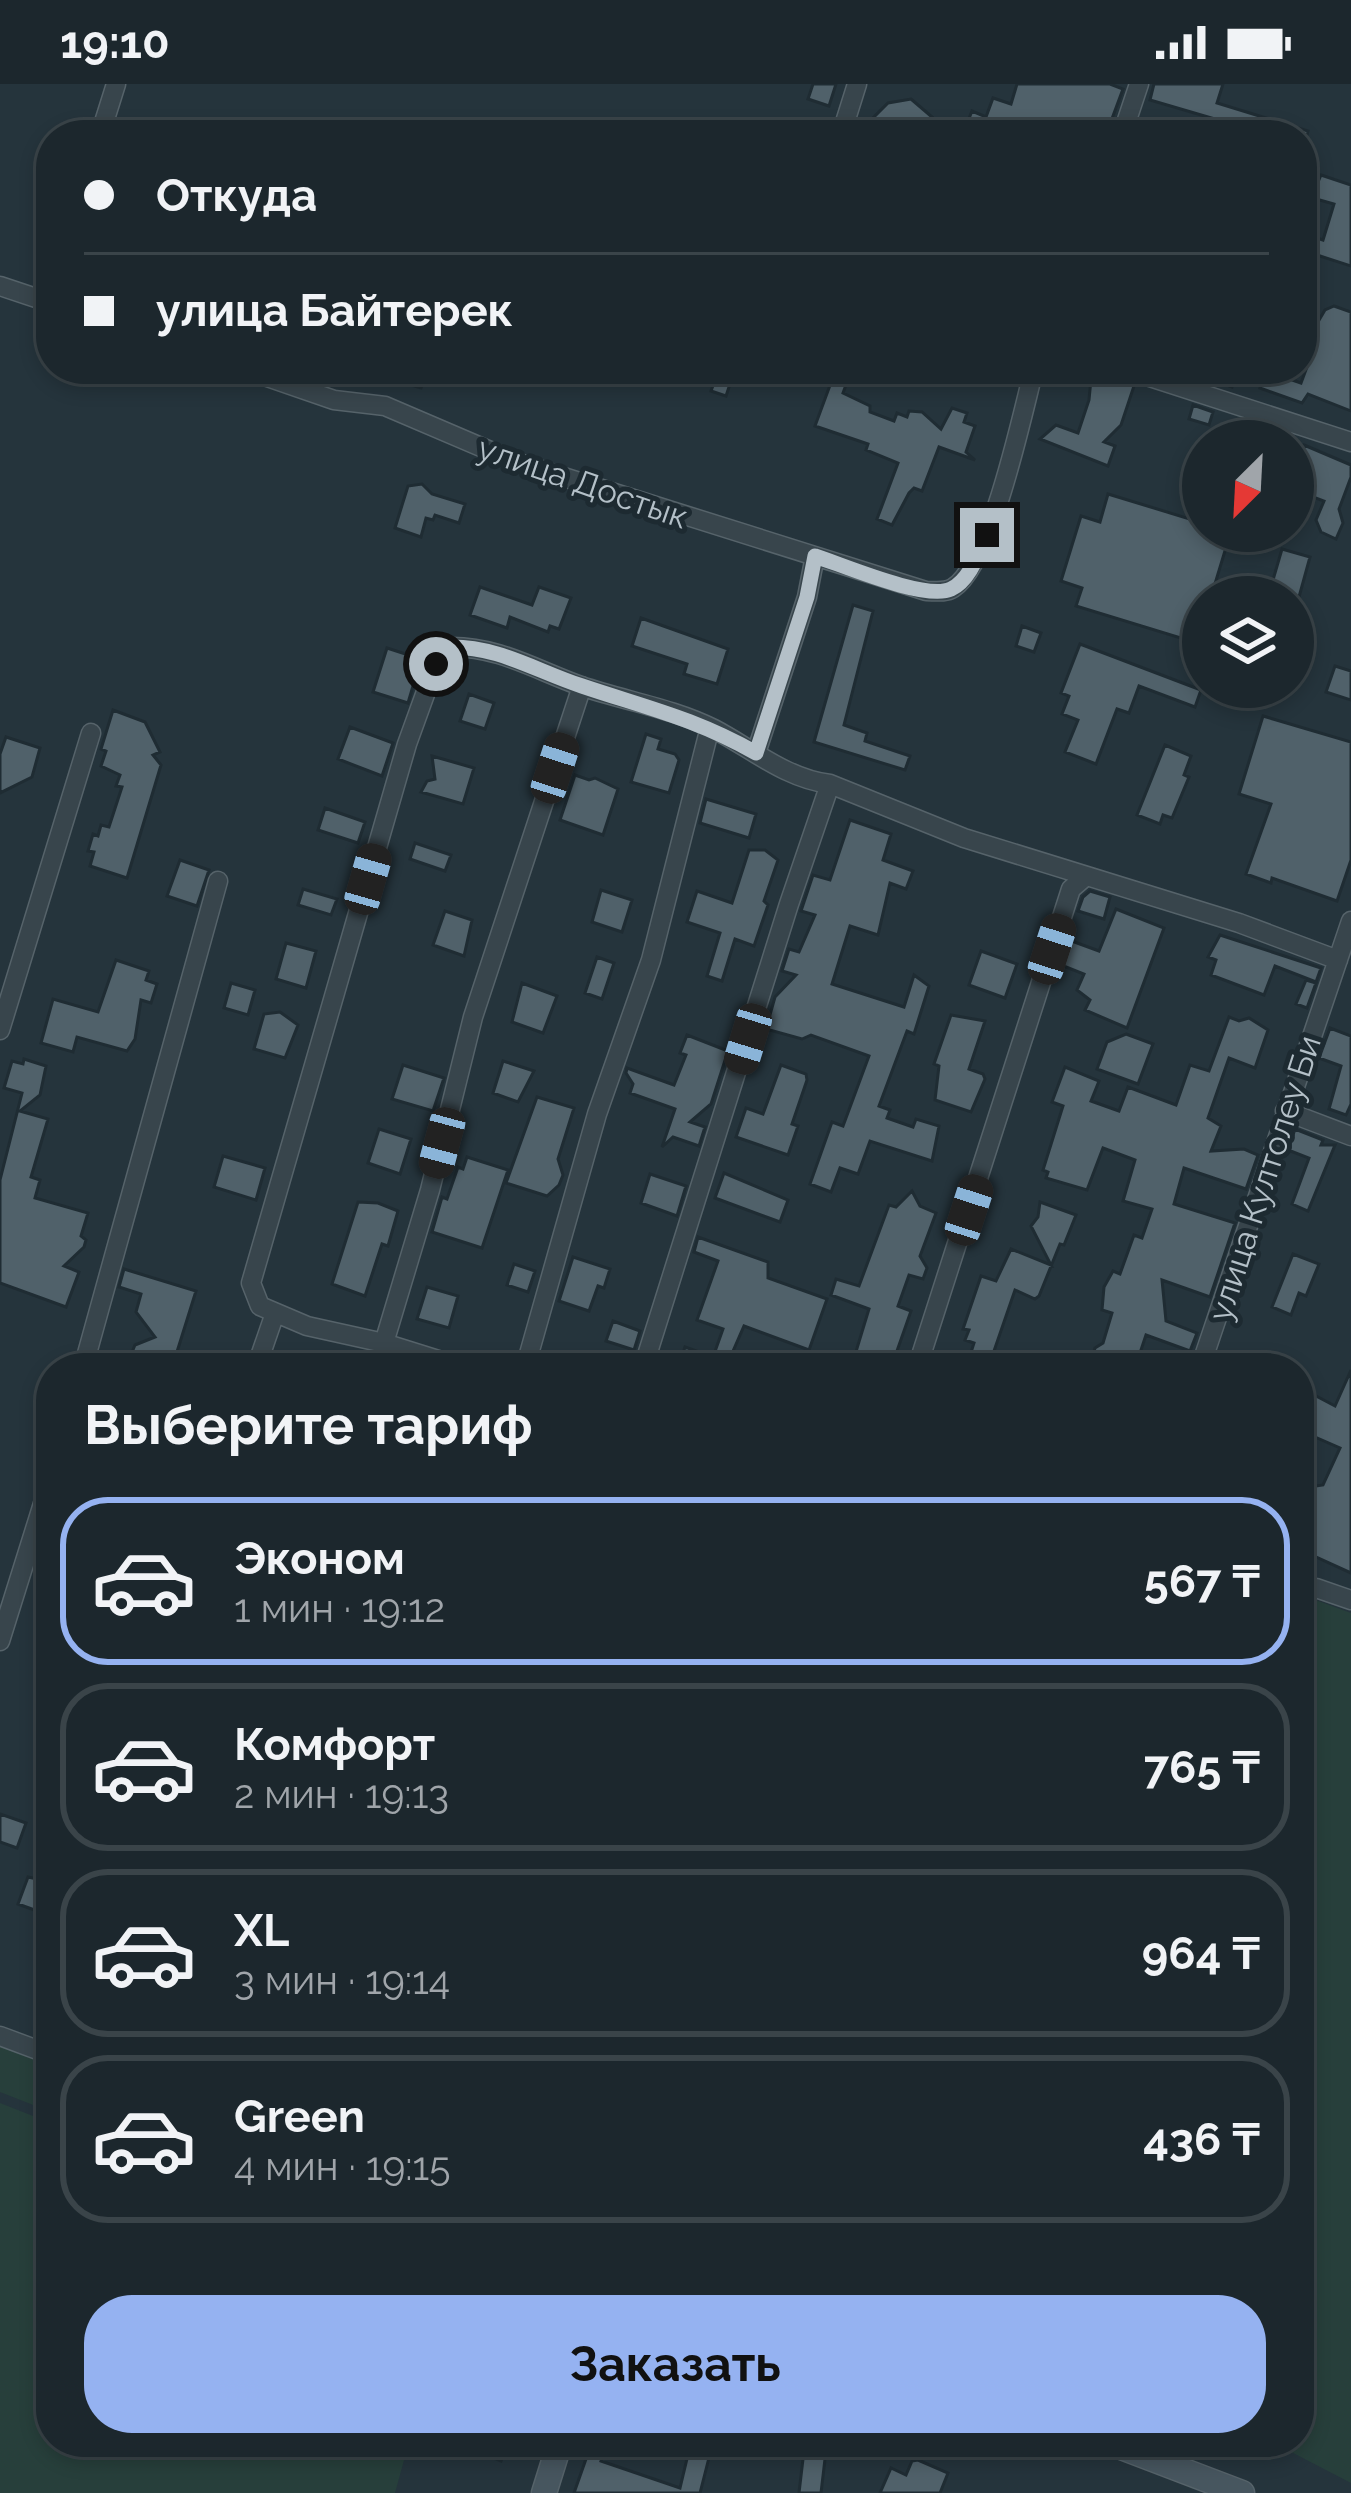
<!DOCTYPE html>
<html lang="ru">
<meta charset="utf-8">
<style>
body{margin:0;font-family:Raleway,sans-serif;background:#293339;color:#f1f3f6;height:100vh;display:flex;flex-direction:column;font-size:45px;white-space:nowrap}
*{box-sizing:border-box;margin:0}
p{font-size:39px;color:#a0a5aa}
.icon{flex:none;width:66px;height:66px;fill:none;stroke:currentColor;stroke-width:2;stroke-linecap:round;stroke-linejoin:round}
.map{position:relative;flex:1;overflow:hidden}
.panel{position:absolute;left:36px;top:1269px;width:1278px;height:1104px;display:flex;flex-direction:column;background:#1c272d;border-radius:48px;box-shadow:0 6px 18px #0003,0 0 0 3px #3a4449}
.panel>*{flex:none}
.banner{position:absolute;left:36px;top:36px;width:1281px;height:264px;border-radius:48px;box-shadow:0 6px 18px #0003,0 0 0 3px #3a4449;display:grid;align-content:center;height:264px;padding:0 48px;background:#1c272d}
.needle{width:78px;rotate:204deg}
.controls{position:absolute;left:1182px;top:336px;display:grid;gap:24px}
.controls a{display:grid;place-items:center;width:132px;height:132px;border-radius:50%;background:#1c272d;box-shadow:0 6px 18px #0003,0 0 0 3px #3a4449;font-size:60px}
.end{position:absolute;width:54px;height:54px;margin:-27px;border:15px solid #b4c0c8;background:#111;box-shadow:0 0 0 6px #111}
.from{border-radius:50%}
.car{position:absolute;width:36px;height:72px;margin:-36px -18px;border-radius:15px;box-shadow:0 0 9px 3px #0007;background:linear-gradient(#222 24%,#8ab4d8 0 40%,#222 0 76%,#8ab4d8 0 86%,#222 0)}
.banner b{display:flex;align-items:center;gap:42px;height:114px;font-size:45px}
.banner b+b{border-top:3px solid #3a4449}
.banner i{width:30px;height:30px;background:#f1f3f6}
ul{padding:0;list-style:none}
li{display:flex;align-items:center;gap:36px;height:168px;margin:0 24px 18px;padding:0 24px;border:6px solid #3a4449;border-radius:48px}
li div{flex:1}
li b{display:block;font-size:45px}
li em{font-style:normal;font-weight:700}
li.on{border-color:#95b2f1}
li>.icon{width:108px;height:108px;stroke-width:1.5}
h2{padding:0 48px;font-size:54px;line-height:144px}
.button{display:flex;gap:24px;margin-top:auto;padding:24px 48px}
.button a{flex:1;height:138px;border-radius:48px;background:#95b2f1;color:#111;font-size:48px;font-weight:700;line-height:138px;text-align:center}
.status{display:flex;justify-content:space-between;align-items:center;height:84px;padding:0 60px;background:#1c272d;direction:ltr}
.status svg{height:33px;fill:currentColor}
.map>svg:first-child{display:block}
.green{fill:#273f3b}
.building{fill:#50616a;stroke:#1f2c33;stroke-width:3}
.lines{fill:none;stroke-linecap:round;stroke-linejoin:round}
.street-casing{stroke:#56636a;stroke-width:21}
.secondary-casing{stroke:#56636a;stroke-width:27}
.street{stroke:#38454c;stroke-width:18}
.secondary{stroke:#47565f;stroke-width:24}
.route{stroke:#b4c0c8;stroke-width:15}
.labels{text-anchor:middle;stroke-width:10;stroke-linejoin:round;paint-order:stroke}
.street-label{font-size:33px;fill:#b4c0c8;stroke:#1d2a31}
</style>
<div class="status"><b>19:10</b><svg viewBox="0 0 49 12"><path d="M0 12V9h3v3zM5 12V6h3v6zM10 12V3h3v9zM15 12V0h3v12zM26 1h20v11H26zM47 4h2v5h-2z"/></svg></div>
<div class="map">
<svg width="1351" height="2409" viewBox="0 0 1351 2409">
<rect width="100%" height="100%" fill="#25343c"/>
<path class="green" d="M1299 1510 1351 1529V2399L1272 2358H1299Z
M0 1962 51 1981V2028L0 2008Z
M0 2019 51 2039V2358H409L395 2409H0Z"/>
<path class="building" d="M813 0H836L829 22 808 15Z
M1017 0H1110L1123 5 1110 40 1106 42 1107 51H969L972 44 966 42 972 27 986 33 993 14 1011 20Z
M1154 0H1223L1217 19 1308 47 1307 51H1256L1214 38 1215 35 1150 16Z
M911 15 932 33 917 51H895L870 37 888 19Z
M1321 91 1351 101V182L1317 171 1306 206 1302 205V149L1323 156 1334 120 1309 113 1314 96 1318 98Z
M1334 222 1351 228V327L1308 310 1302 319 1260 304 1265 290 1271 292 1272 289 1301 299 1314 264 1302 260V238L1315 243 1325 226Z
M409 285H428L421 304 404 299Z
M719 285H735L726 312 711 307Z
M836 285H852L843 309 870 322V328L894 337 897 329 907 333 909 327 922 328 941 345 952 324 967 329 964 338 975 342 966 368 975 376 939 363 922 407 914 404 909 409 892 441 877 435 898 379 866 366 868 360 815 342Z
M1092 285 1113 290 1134 302 1121 341 1104 358 1115 362 1108 382 1040 355 1056 341 1078 349 1089 316Z
M1229 285 1238 288 1232 303 1189 286Z
M1193 321 1213 328 1209 341 1189 335Z
M1304 361 1351 381V393L1339 425 1343 439 1336 455 1321 448 1316 436 1324 417 1305 410 1308 403 1293 397Z
M422 400 432 410 465 420 459 439 435 431 433 436 426 434 421 453 395 444 408 402Z
M1108 410 1203 439V447H1231L1211 513H1203V541L1197 559 1076 522 1082 504 1061 497 1081 432 1100 438Z
M1282 465 1310 473 1299 513H1268Z
M480 503 532 521 539 503 571 514 559 545 550 542 548 548 510 533 507 544 470 531Z
M853 521 873 527 844 641 867 649 865 657 910 672 905 686 814 658Z
M641 534 728 565 717 600 684 590 687 580 632 562Z
M1022 542 1041 549 1034 568 1016 562Z
M1080 560 1201 606 1195 623 1139 602 1129 629 1117 625 1096 680 1065 668 1078 636 1062 630 1069 612 1061 609Z
M387 564 421 575 408 619 373 608Z
M1335 582 1351 587V616L1326 608Z
M469 610 494 619 485 645 460 637Z
M113 626 145 638 160 668 153 671 161 681 127 794 90 782 94 768 88 767 93 750 98 752 101 741 109 743 122 703 116 702 120 691 101 682 106 667 101 665Z
M1263 632 1351 658V776L1337 817 1272 794 1271 799 1246 790 1271 720 1239 710Z
M350 643 393 659 382 692 338 675Z
M646 650 661 655 658 665 675 670 679 676 669 709 631 698Z
M6 653 40 664 32 693 0 709V670Z
M1165 661 1191 672 1184 691 1189 693 1172 734 1163 731 1160 740 1137 731Z
M432 672 474 684 463 720 421 708 427 697 435 695Z
M575 691 589 696 595 694 618 705 603 751 560 736Z
M706 715 756 730 749 754 700 739Z
M325 724 365 738 358 759 318 746Z
M850 736 891 750 883 776 913 787 906 805 890 799 878 851 850 842 832 900 904 923 914 891 929 902 914 950 907 947 879 1022 890 1026 887 1034 913 1043 916 1035 939 1042 932 1077 870 1057 858 1090 840 1084 831 1108 810 1100 832 1038 843 1042 869 972 811 951 802 955 766 945 775 913 796 891 782 887 789 865 799 868 815 831 801 827 813 791 830 796Z
M415 759 451 771 445 787 410 775Z
M749 766H765L778 776 764 817 768 821 754 862 735 855 722 897 707 892 720 849 687 838 697 807 732 819Z
M180 776 209 786 197 822 167 812Z
M303 805 337 815 331 831 298 821Z
M601 806 632 816 622 848 592 838Z
M1090 807 1110 813 1104 835 1078 827 1083 813Z
M1116 825 1164 844 1127 944 1085 926 1090 916 1077 906 1084 890 1061 881 1069 856 1099 867Z
M445 827 472 836 464 872 433 861Z
M1220 851 1321 884 1316 898 1275 882 1264 911 1211 891 1216 876 1208 873Z
M286 859 316 867 306 904 276 895Z
M981 867 1017 880 1005 914 969 901Z
M597 873 614 879 602 915 585 909Z
M116 876 149 887 146 896 157 900 151 919 141 916 135 955 127 967 77 953 73 968 41 959 53 915 98 928Z
M1306 896 1316 899 1307 924 1296 920Z
M231 899 255 906 248 931 224 924Z
M522 899 557 912 543 949 512 938Z
M280 928 298 941 285 974 254 965 264 930Z
M951 931 985 937 969 985 983 990 985 995 971 1028 935 1016 939 982 934 980Z
M1229 933 1239 937 1249 934 1268 946 1255 984 1229 974 1208 1034 1221 1042 1211 1067 1244 1065 1258 1071 1246 1105 1184 1084 1174 1120 1235 1139 1210 1213 1162 1196 1166 1237 1197 1249 1190 1267 1146 1251 1135 1284H1089L1095 1264 1103 1259 1112 1229 1102 1226 1104 1203 1113 1187 1120 1190 1134 1151 1142 1154 1152 1125 1123 1117 1135 1076 1103 1064 1087 1106 1046 1094 1048 1088 1043 1086 1063 1022 1052 1018 1065 983 1099 997 1091 1017 1119 1027 1128 1003 1176 1021 1190 981 1209 987Z
M1330 944 1351 952V1020L1346 1031 1329 1025 1341 982 1319 974Z
M1126 950 1153 960 1138 1000 1097 985 1107 958Z
M687 951 728 967 711 1020 690 1038 705 1043 699 1062 673 1053 662 1063 675 1025 630 1009 633 1000 626 989 627 984 674 1001 686 971 680 969Z
M24 975 46 982 40 1011 20 1027 48 1035 31 1093 40 1096 35 1114 88 1129 81 1152 86 1156 84 1163 64 1182 79 1188 66 1223 0 1199V1096L22 1009 4 1004 12 977 23 980Z
M503 977 534 987 518 1018 493 1009Z
M403 981 444 994 433 1027 392 1015Z
M781 981 806 990 807 996 792 1040 798 1042 788 1071 736 1053 746 1024 763 1030Z
M537 1013 574 1024 558 1075 563 1091 559 1101 547 1112 506 1099Z
M379 1045 411 1055 400 1090 368 1079Z
M1295 1045 1323 1056 1321 1061H1335L1308 1127 1292 1120 1309 1074 1288 1066Z
M223 1072 265 1084 256 1116 214 1103Z
M467 1073 508 1086 482 1164 432 1148 442 1113 447 1115 458 1083 463 1085Z
M724 1089 788 1116 780 1138 715 1114Z
M650 1090 686 1102 677 1132 641 1119Z
M912 1107 920 1122 936 1129 920 1172 927 1184 923 1195 909 1191 898 1222 911 1227 891 1284H851L869 1225 831 1211 836 1195 859 1202 889 1121 896 1123Z
M358 1118 378 1119 398 1127 388 1162 382 1160 365 1212 332 1200Z
M1040 1118 1076 1131 1064 1161 1060 1160 1039 1212 1035 1215 1015 1206 994 1267 1007 1284H966L974 1259 965 1256 969 1246 963 1245 981 1192 996 1197 1011 1165 1051 1181 1031 1142 1038 1133Z
M698 1153 768 1178V1194L827 1215 809 1266 744 1242 730 1274 737 1284H678L685 1263 713 1273 723 1245 697 1236 718 1177 694 1168Z
M1293 1170 1319 1180 1306 1212 1299 1209 1291 1231 1272 1223Z
M573 1173 610 1185 604 1204 598 1202 589 1227 559 1217Z
M514 1180 535 1187 528 1208 507 1201Z
M124 1185 196 1207 176 1271 206 1279 205 1284H133L130 1273 135 1261 155 1253 136 1228 141 1210 119 1203Z
M427 1203 458 1212 449 1244 417 1235Z
M613 1237 640 1247 634 1266 606 1257Z
M1351 1286V1489L1316 1473 1314 1478 1299 1472V1430L1309 1403 1323 1401 1340 1364 1299 1346V1303L1335 1322Z
M0 1730 26 1739 17 1764 0 1758Z
M28 1793 51 1798V1832L18 1820Z
M455 2358H508L501 2377Z
M592 2358H608L601 2377 680 2404 691 2358H713L700 2409H574Z
M805 2358H827L821 2409H799Z
M918 2376 948 2389 940 2409H880L891 2384 906 2391 912 2377Z"/>
<g class="lines">
<defs>
<path id="street" d="M100 51 116 0
M841 51 857 0
M1122 51 1139 0
M0 202 51 219
M244 285 334 316 385 322 516 378 926 507C935 507 945 509 953 504 991 480 1022 331 1034 285
M1125 285 1351 358
M756 669 807 513 815 472
M0 946 91 649
M1285 1027 1351 1052
M384 1259 430 1106 473 933 582 602
M83 1284 218 797
M256 1284 275 1229
M464 1284 384 1259 307 1242 260 1222 251 1199 407 660 436 580 449 563C498 562 536 586 581 602 625 617 672 624 714 645 752 665 787 695 830 700L964 754 1239 839 1338 876
M525 1284 597 1030 651 876 710 643
M643 1284 789 820 830 700
M917 1284 1071 805 1085 793
M1200 1284 1351 837
M1299 1504H1316L1351 1516
M0 1557 51 1394
M0 1952 51 1971"/>
<path id="secondary" d="M1108 2358 1242 2409
M544 2409 560 2358"/>
</defs>
<use href="#street" class="street-casing"/>
<use href="#secondary" class="secondary-casing"/>
<use href="#street" class="street"/>
<use href="#secondary" class="secondary"/>
</g>
<g class="lines">
<path class="route" d="M436 580 449 563C498 562 536 587 582 602 647 624 694 634 756 669L807 513 815 472C843 481 926 517 951 505 970 496 979 468 987 451"/>
</g>
<g class="labels">
<g class="street-label">
<text transform="translate(583 398) rotate(19)" y="12">улица Достык</text>
<text transform="translate(1264 1094) rotate(-72)" y="12">улица Култолеу Би</text>
</g>
</g>
</svg>
<div class="controls">
<a><svg class="needle" viewBox="-14 -14 28 28"><path d="M0-13l5 13h-10z" fill="#e53935"/><path d="M0 13l5-13h-10z" fill="#a0a5aa"/></svg></a>
<a><svg class="icon" aria-label="layers" viewBox="0 0 24 24"><path d="M12 4l9 5-9 5-9-5zM3 14l9 5 9-5"/></svg></a>
</div>
<i class="end from" style="left:436px;top:580px"></i>
<i class="end" style="left:987px;top:451px"></i>
<i class="car" style="left:555px;top:684px;rotate:18deg"></i>
<i class="car" style="left:368px;top:795px;rotate:16deg"></i>
<i class="car" style="left:1052px;top:865px;rotate:18deg"></i>
<i class="car" style="left:748px;top:955px;rotate:197deg"></i>
<i class="car" style="left:442px;top:1059px;rotate:195deg"></i>
<i class="car" style="left:969px;top:1126px;rotate:18deg"></i>
<div class="banner">
<b><i class="from"></i>Откуда</b>
<b><i></i>улица Байтерек</b>
</div>
<section class="panel">
<h2>Выберите тариф</h2>
<ul>
<li class="on"><svg class="icon" aria-label="car" viewBox="0 0 24 24"><path d="M5 17H2v-5l4-1 3-4h7l3 4 3 1v5h-3M9 17h6M6 11h13"/><circle cx="7" cy="17" r="2"/><circle cx="17" cy="17" r="2"/></svg><div><b>Эконом</b><p>1 мин · 19:12</p></div><em>567 ₸</em></li>
<li><svg class="icon" aria-label="car" viewBox="0 0 24 24"><path d="M5 17H2v-5l4-1 3-4h7l3 4 3 1v5h-3M9 17h6M6 11h13"/><circle cx="7" cy="17" r="2"/><circle cx="17" cy="17" r="2"/></svg><div><b>Комфорт</b><p>2 мин · 19:13</p></div><em>765 ₸</em></li>
<li><svg class="icon" aria-label="car" viewBox="0 0 24 24"><path d="M5 17H2v-5l4-1 3-4h7l3 4 3 1v5h-3M9 17h6M6 11h13"/><circle cx="7" cy="17" r="2"/><circle cx="17" cy="17" r="2"/></svg><div><b>XL</b><p>3 мин · 19:14</p></div><em>964 ₸</em></li>
<li><svg class="icon" aria-label="car" viewBox="0 0 24 24"><path d="M5 17H2v-5l4-1 3-4h7l3 4 3 1v5h-3M9 17h6M6 11h13"/><circle cx="7" cy="17" r="2"/><circle cx="17" cy="17" r="2"/></svg><div><b>Green</b><p>4 мин · 19:15</p></div><em>436 ₸</em></li>
</ul>
<div class="button"><a>Заказать</a></div>
</section>
</div>
